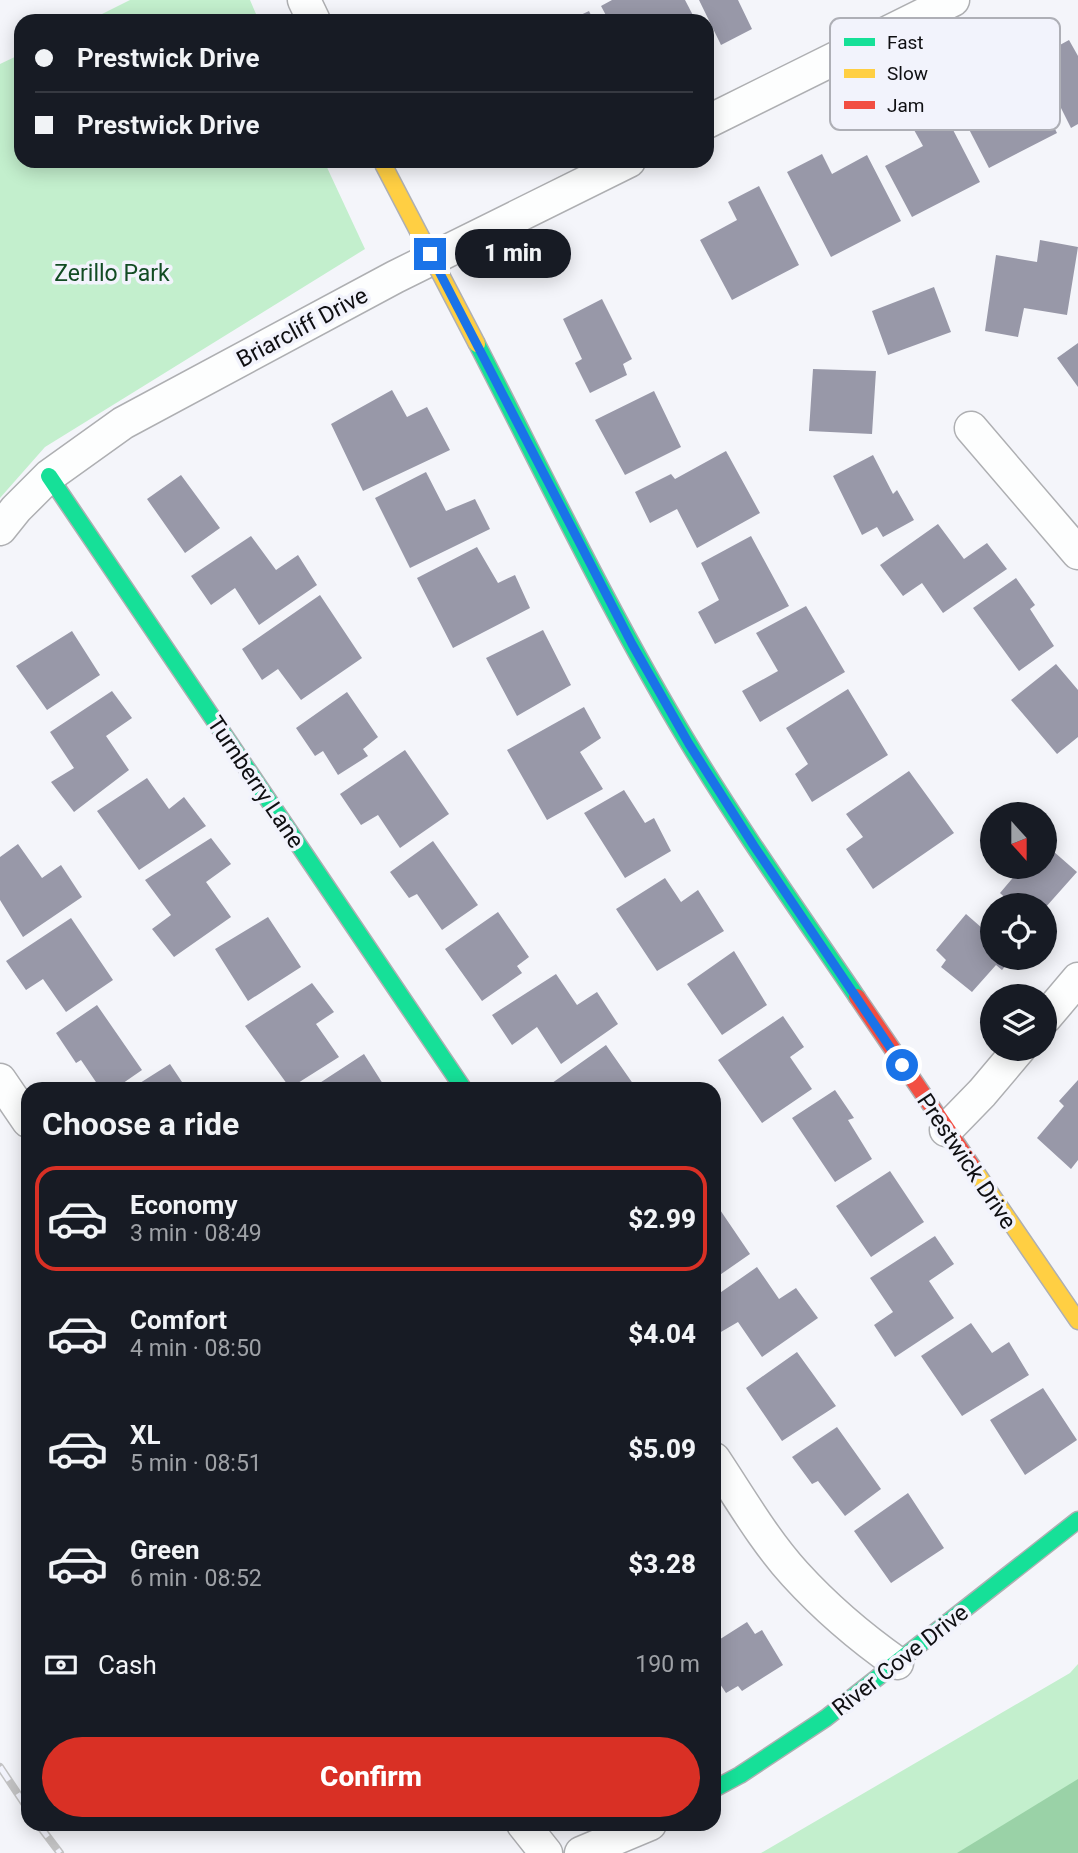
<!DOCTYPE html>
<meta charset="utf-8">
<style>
body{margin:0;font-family:Roboto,sans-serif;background:#20242c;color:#f1f3f6;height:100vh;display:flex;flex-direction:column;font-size:26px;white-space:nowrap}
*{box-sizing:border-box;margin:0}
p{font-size:23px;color:#9ea1a6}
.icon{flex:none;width:38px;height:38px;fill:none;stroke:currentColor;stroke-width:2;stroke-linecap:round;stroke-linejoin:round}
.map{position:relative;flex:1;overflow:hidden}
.details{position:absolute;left:21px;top:1082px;width:700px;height:749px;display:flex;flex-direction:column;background:#171b24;border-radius:21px;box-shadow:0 4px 18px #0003}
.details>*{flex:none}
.banner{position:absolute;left:14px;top:14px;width:700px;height:154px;border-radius:21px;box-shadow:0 4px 18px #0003;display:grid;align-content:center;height:154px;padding:0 21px;background:#171b24}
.needle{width:46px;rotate:159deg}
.buttons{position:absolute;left:980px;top:802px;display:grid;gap:14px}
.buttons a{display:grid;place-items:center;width:77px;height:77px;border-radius:50%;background:#171b24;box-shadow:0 4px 18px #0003;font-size:35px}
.end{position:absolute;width:32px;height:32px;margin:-16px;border:9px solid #1a73e8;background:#fff;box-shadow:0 0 0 4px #fff}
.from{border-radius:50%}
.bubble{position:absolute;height:49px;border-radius:24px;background:#171b24;box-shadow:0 4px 18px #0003;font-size:23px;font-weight:800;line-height:49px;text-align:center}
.banner b{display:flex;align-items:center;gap:24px;height:66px;font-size:26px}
.banner b+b{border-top:2px solid #363941}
.banner i{width:18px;height:18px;background:#f1f3f6}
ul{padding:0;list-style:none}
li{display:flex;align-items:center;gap:21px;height:105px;margin:0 14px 10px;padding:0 7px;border:4px solid transparent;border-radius:21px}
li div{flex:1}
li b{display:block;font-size:26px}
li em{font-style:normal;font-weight:800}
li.selected{border-color:#d93025}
li>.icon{width:63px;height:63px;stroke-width:1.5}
h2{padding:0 21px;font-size:32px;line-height:84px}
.pay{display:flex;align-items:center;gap:18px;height:77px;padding:0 21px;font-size:26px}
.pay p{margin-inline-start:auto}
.primary-button{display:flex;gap:14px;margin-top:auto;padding:14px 21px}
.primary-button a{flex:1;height:80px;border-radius:42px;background:#d93025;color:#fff;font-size:28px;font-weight:800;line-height:80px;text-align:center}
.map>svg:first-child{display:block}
.green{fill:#c3efcd}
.water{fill:#9ad2a7}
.building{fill:#9898a8}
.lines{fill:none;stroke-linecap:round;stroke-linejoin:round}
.street-casing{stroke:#aeafb2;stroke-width:35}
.fast-casing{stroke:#aeafb2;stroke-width:19}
.slow-casing{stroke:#aeafb2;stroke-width:19}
.jam-casing{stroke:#aeafb2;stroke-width:19}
.street{stroke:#fdfefe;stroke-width:32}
.fast{stroke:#16e098;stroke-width:16}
.slow{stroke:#ffcf43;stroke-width:16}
.jam{stroke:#f24e42;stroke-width:16}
.rail-casing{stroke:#c3c3c4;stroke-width:8}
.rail{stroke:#f2f3fc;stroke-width:5;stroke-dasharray:16;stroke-linecap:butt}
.slow-bridge-casing{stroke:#aeafb2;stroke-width:19;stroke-linecap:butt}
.slow-bridge{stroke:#ffcf43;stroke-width:16}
.route{stroke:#1a73e8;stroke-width:9}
.labels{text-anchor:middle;stroke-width:7;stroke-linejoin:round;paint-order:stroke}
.park-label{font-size:23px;fill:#124c23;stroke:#f2f3fc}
.street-label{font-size:23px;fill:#0f0f12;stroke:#f2f3fc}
.key{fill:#f2f3fc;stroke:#aeafb6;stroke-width:2}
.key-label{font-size:19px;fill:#0f0f12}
</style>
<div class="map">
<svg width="1078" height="1853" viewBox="0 0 1078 1853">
<rect width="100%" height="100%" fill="#f4f5fa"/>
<path class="green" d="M130 0H250L259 21H88Z
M21 54V161H324L365 249 45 447 0 498V64Z
M1078 1664V1853H761L1070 1673Z"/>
<path class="water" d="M1078 1779V1853H957Z"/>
<path class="building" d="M612 0H685L696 21H609L601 6Z
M699 0H738L752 29 721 45Z
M589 11 594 21H568Z
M1069 40 1078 56V124L1071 128 1036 58Z
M1016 52 1057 133 989 168 957 106 995 86 986 68Z
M935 95 980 182 912 217 885 166 923 146 904 112Z
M822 154 832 174 867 155 901 221 831 257 787 172Z
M759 186 799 265 732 300 700 240 737 220 728 202Z
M1040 240 1078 247 1067 315 1024 308 1018 337 985 331 996 255 1037 262Z
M934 287 951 332 888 355 872 311Z
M602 299 632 359 623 364 627 375 590 393 575 363 582 359 563 319Z
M1078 343V387L1057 358Z
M813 369 876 371 872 434 809 431Z
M392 390 407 417 427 407 450 450 363 491 331 424Z
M654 391 681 447 625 475 595 420Z
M726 451 760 513 697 548 677 509 650 523 635 492 671 474 675 479Z
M873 455 893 494 897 490 914 520 883 537 877 527 862 535 833 476Z
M426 472 446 511 475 499 490 529 410 568 375 498Z
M181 475 220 528 185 553 147 499Z
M938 524 964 559 987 543 1007 569 943 613 922 583 903 596 880 565Z
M251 536 276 570 298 555 317 585 259 625 235 588 211 605 191 576Z
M751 536 789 606 715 644 698 612 719 600 701 563Z
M477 547 498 583 515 575 530 608 453 648 417 578Z
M1016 578 1035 605 1030 609 1054 646 1019 671 973 608Z
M320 595 362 658 301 700 278 669 262 680 242 649Z
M806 606 845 672 760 722 742 691 778 671 756 633Z
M543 630 571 685 517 716 486 658Z
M72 631 100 675 47 710 16 666Z
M1056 664 1078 690V737L1057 754 1011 700Z
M848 689 888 755 812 802 795 774 808 764 786 728Z
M112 691 132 718 106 736 129 770 74 812 51 782 74 768 50 732Z
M347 692 378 737 363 749 368 756 338 775 323 751 315 756 296 728Z
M584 707 601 738 580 752 603 789 547 820 507 750Z
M405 750 449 814 400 848 378 815 361 825 340 794Z
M909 771 954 833 873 889 846 849 863 837 846 814Z
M147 778 169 809 184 797 206 826 139 870 97 811Z
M624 790 645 823 654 818 671 851 625 878 584 813Z
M211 838 231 864 206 882 231 917 174 957 152 929 171 915 145 880Z
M433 841 478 905 442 930 417 894 409 898 390 872Z
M18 844 42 878 61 865 82 897 23 937 0 900V857Z
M1045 844 1077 872 1045 908V905H1013L1000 893 1023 866H1045Z
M665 878 681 902 698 890 724 931 657 971 616 909Z
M498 912 529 957 517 966 522 973 482 1001 445 949Z
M966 914 982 928 988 922 992 927V957H1013L1002 970 996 965 972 992 941 967 946 960 936 950Z
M268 917 301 967 248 1001 215 949Z
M71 918 113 980 66 1012 43 979 26 990 6 961Z
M734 951 767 1005 722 1035 687 984Z
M556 974 577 1005 597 992 618 1024 561 1064 537 1027 512 1045 492 1015Z
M312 983 334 1012 316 1024 339 1057 290 1088 245 1026Z
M97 1005 142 1070 116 1088H100L81 1060 76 1063 56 1033Z
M783 1016 804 1047 790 1057 812 1089 762 1123 718 1060Z
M606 1045 636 1088H545Z
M364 1054 383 1084 378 1088H312Z
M170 1064 186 1088H132Z
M1078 1080V1160L1071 1169 1037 1138 1064 1106 1059 1101Z
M835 1090 854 1118 848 1120 872 1159 835 1182 792 1118Z
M890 1171 924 1222 871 1257 836 1206Z
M714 1201 750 1254 714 1279Z
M935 1236 954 1264 929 1281 954 1318 895 1357 874 1325 893 1312 870 1278Z
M757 1267 779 1299 796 1288 818 1318 762 1357 738 1322 714 1336V1297Z
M971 1323 992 1353 1009 1342 1029 1375 962 1416 921 1356Z
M797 1352 836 1406 782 1441 746 1388Z
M1043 1388 1077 1440 1025 1475 990 1420Z
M837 1427 881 1489 845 1516 818 1481 812 1484 792 1457Z
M908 1493 944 1548 891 1583 854 1531Z
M747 1622 755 1634 762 1630 783 1665 742 1691 738 1686 726 1693 714 1675V1668L717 1666 714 1662V1643Z"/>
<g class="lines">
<defs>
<path id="street" d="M304 0 314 21
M707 122 953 0
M971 428 1078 553
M0 529 16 509 49 476 123 423 395 277 629 161
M1045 1018 1078 979
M0 1080 28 1121
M946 1130 982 1093 1020 1048
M714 1459C740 1498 764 1540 795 1574 826 1608 860 1637 897 1663
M523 1824 546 1853
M581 1853 650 1824"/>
<path id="fast" d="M477 344C546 478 611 615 689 744 741 830 800 913 857 997
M49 476 463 1088
M714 1789 740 1775 826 1718 1078 1520"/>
<path id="slow" d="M972 1166 1078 1321"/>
<path id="jam" d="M857 997 972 1166"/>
</defs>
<use href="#street" class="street-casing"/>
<use href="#fast" class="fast-casing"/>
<use href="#slow" class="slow-casing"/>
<use href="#jam" class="jam-casing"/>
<use href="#street" class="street"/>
<use href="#fast" class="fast"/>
<use href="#slow" class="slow"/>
<use href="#jam" class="jam"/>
<defs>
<path id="rail" d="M0 1767 28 1809
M38 1824 60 1853"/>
</defs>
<use href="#rail" class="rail-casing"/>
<use href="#rail" class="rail"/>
<defs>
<path id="slow-bridge" d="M383 164 477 344"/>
</defs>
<use href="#slow-bridge" class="slow-bridge-casing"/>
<use href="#slow-bridge" class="slow-bridge"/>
</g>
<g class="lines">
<path class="route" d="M430 254 632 644 689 744 754 846 902 1065"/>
</g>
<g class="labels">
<g class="park-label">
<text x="112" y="281">Zerillo Park</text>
</g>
<g class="street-label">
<text transform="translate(302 327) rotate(-28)" y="8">Briarcliff Drive</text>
<text transform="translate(256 782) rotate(56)" y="8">Turnberry Lane</text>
<text transform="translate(967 1161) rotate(56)" y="8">Prestwick Drive</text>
<text transform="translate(900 1660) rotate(-38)" y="8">River Cove Drive</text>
</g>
</g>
<rect x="830" y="18" width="230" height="112" rx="10" class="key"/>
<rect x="844" y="38" width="31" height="8" fill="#16e098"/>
<rect x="844" y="69" width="31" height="9" fill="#ffcf43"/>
<rect x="844" y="101" width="31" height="8" fill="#f24e42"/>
<g class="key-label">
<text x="887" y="49">Fast</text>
<text x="887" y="80">Slow</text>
<text x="887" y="112">Jam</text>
</g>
</svg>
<div class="buttons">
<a><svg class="needle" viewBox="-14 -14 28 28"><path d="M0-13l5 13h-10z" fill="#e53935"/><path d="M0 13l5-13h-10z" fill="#9ea1a6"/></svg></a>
<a><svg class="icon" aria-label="locate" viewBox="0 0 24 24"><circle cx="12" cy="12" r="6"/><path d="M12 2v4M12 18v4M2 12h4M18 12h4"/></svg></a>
<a><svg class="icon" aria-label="layers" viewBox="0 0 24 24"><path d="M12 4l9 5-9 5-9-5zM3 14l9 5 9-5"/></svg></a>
</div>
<i class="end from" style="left:902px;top:1065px"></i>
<i class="end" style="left:430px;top:254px"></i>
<div class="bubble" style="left:455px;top:229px;width:116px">1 min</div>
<div class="banner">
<b><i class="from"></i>Prestwick Drive</b>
<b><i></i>Prestwick Drive</b>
</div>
<section class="details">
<h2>Choose a ride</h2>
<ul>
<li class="selected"><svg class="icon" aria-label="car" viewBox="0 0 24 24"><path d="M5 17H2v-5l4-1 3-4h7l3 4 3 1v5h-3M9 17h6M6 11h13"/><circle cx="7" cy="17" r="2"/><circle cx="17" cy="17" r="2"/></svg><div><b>Economy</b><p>3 min · 08:49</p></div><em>$2.99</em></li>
<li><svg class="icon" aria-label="car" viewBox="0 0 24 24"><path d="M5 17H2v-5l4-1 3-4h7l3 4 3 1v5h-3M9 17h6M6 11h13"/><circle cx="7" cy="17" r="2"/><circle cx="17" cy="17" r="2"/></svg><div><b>Comfort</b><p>4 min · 08:50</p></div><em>$4.04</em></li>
<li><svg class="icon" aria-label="car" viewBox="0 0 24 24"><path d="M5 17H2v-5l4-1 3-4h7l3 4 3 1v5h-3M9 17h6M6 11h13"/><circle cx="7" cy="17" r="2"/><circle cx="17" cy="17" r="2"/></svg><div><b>XL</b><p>5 min · 08:51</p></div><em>$5.09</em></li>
<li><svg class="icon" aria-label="car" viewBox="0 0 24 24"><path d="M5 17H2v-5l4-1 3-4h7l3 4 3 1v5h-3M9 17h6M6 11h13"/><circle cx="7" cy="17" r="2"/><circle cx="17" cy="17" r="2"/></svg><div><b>Green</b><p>6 min · 08:52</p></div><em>$3.28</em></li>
</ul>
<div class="pay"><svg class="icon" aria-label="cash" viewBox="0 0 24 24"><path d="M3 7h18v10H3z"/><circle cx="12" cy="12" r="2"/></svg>Cash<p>190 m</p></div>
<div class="primary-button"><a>Confirm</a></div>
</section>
</div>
